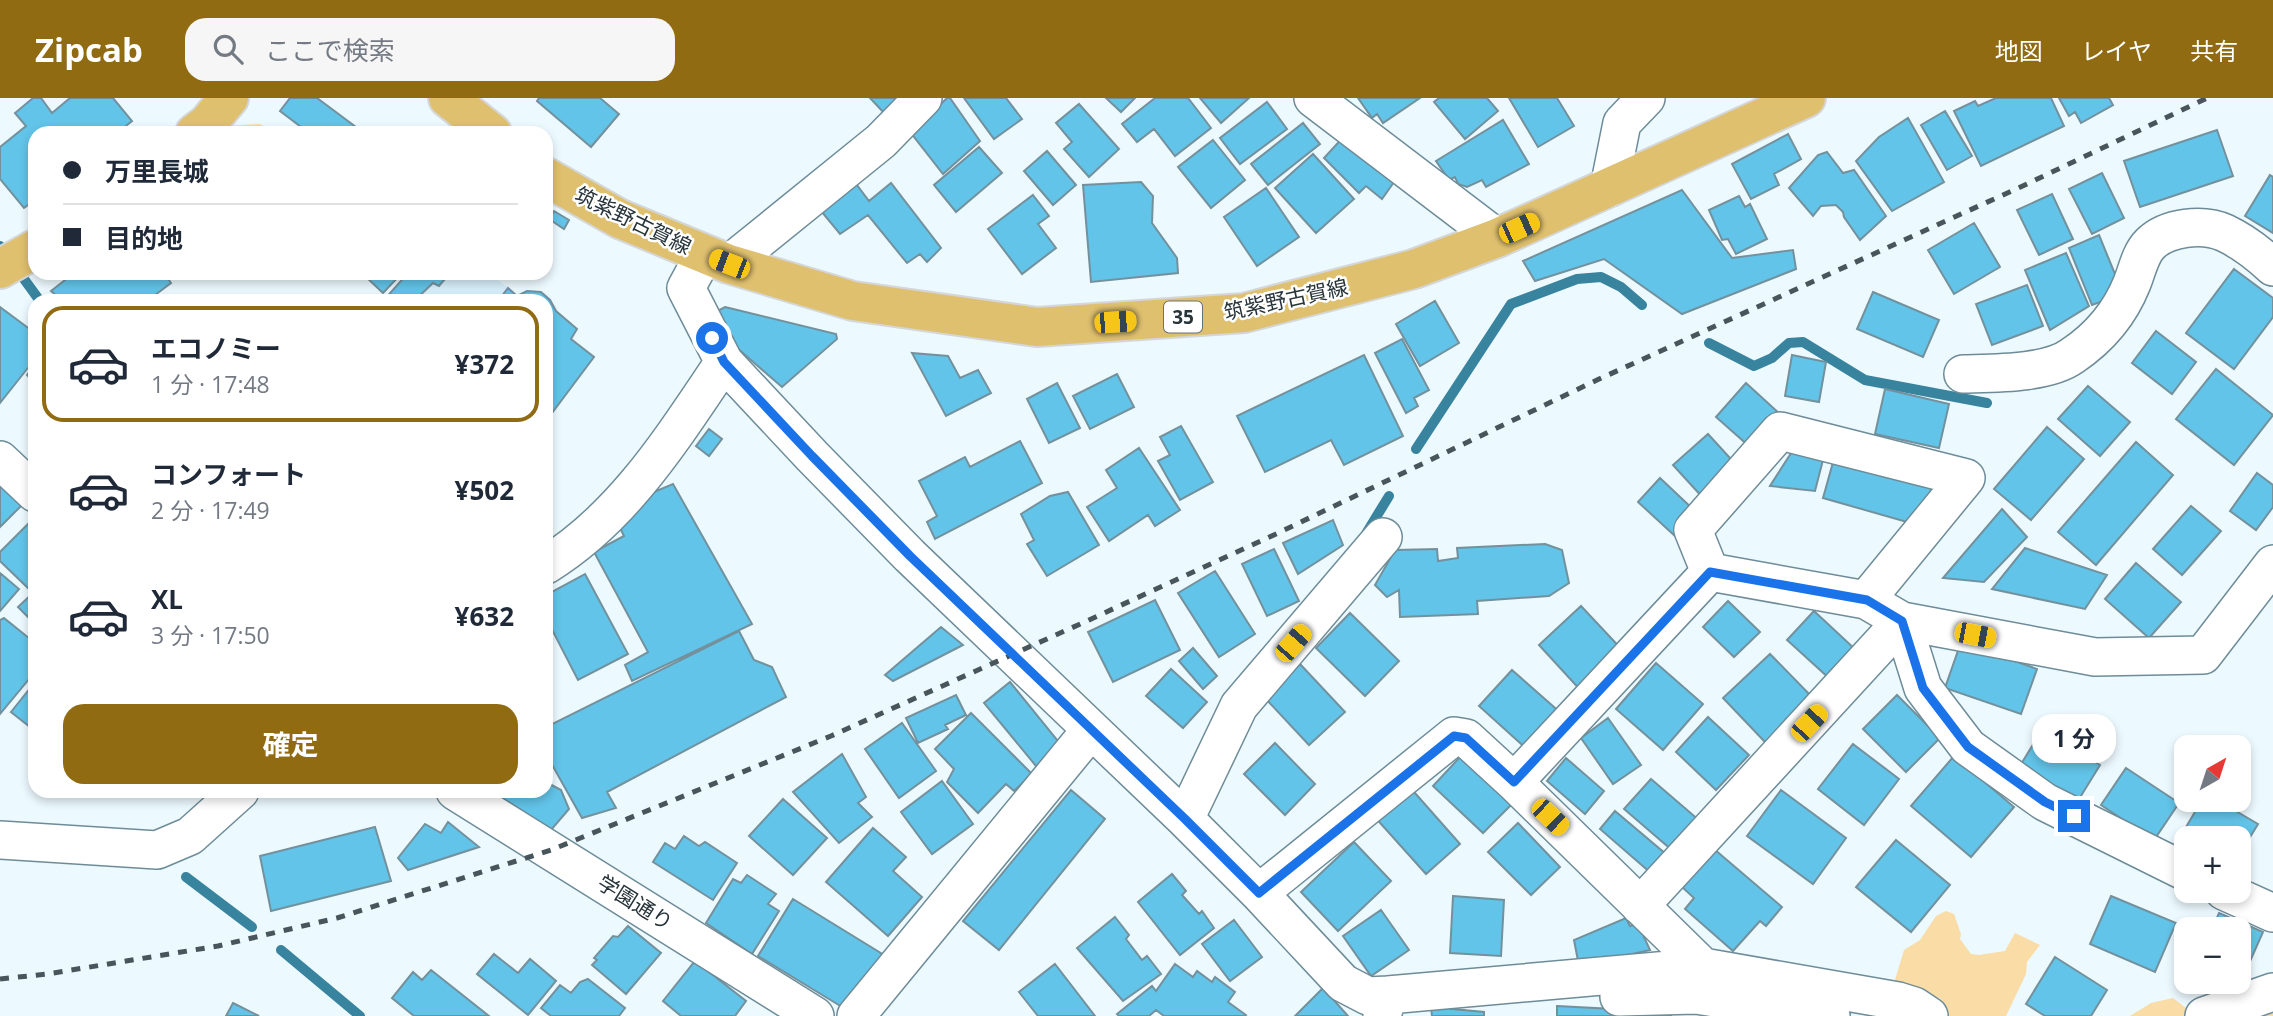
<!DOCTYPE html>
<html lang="ja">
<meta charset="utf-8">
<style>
body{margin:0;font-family:"Open Sans","Noto Sans JP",sans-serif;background:#f6f6f7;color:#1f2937;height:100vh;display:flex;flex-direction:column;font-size:26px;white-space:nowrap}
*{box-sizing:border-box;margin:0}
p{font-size:23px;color:#747a83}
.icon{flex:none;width:38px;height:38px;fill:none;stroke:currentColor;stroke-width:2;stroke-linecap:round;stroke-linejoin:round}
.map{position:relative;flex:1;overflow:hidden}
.sheet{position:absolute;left:28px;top:196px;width:525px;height:504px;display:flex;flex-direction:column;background:#fff;border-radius:21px;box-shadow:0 4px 10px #0003}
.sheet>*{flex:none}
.guide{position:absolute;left:28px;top:28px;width:525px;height:154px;border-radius:21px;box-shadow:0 4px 10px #0003;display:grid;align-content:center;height:154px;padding:0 35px;background:#fff}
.needle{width:46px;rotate:39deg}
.tools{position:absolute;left:2174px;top:637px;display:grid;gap:14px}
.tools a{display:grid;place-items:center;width:77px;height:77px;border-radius:14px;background:#fff;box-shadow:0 4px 10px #0003;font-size:35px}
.end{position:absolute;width:32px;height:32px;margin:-16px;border:9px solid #1a73e8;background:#fff;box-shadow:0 0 0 4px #fff}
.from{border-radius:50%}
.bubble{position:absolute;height:49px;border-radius:21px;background:#fff;box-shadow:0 4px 10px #0003;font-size:23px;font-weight:700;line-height:49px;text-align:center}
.car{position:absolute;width:21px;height:42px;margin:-21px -10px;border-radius:9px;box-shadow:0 0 5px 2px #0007;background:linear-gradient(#f5c518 24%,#345 0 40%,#f5c518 0 76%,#345 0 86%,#f5c518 0)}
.guide b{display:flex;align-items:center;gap:24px;height:66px;font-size:26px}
.guide b+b{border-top:2px solid #e0e1e3}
.guide i{width:18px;height:18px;background:#1f2937}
ul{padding:12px 0 0;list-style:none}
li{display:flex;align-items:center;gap:21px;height:116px;margin:0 14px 10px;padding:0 21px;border:4px solid transparent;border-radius:21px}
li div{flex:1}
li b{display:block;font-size:26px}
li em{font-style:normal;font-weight:700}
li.selected{border-color:#906b11}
li>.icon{width:63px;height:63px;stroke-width:1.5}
.button{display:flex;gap:14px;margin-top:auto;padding:14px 35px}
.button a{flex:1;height:80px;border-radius:21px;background:#906b11;color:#fff;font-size:28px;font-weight:700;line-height:80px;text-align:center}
header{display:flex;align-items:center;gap:42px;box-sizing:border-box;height:98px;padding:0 35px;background:#906b11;color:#fff}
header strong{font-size:33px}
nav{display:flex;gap:38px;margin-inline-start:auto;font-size:24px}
.search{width:490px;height:63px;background:#f6f6f7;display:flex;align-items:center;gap:18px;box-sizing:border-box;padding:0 24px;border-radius:21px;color:#747a83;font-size:26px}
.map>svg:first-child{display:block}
.built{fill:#d8f0fb}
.green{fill:#f9dca6}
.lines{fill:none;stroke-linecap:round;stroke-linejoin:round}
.stream{stroke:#38839e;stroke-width:10}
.building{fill:#62c4e9;stroke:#73919d;stroke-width:2}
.minor-casing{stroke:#6e8c98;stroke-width:40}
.major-casing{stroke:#d4d6d7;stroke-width:42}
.minor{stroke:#fff;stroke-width:37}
.major{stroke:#dfc06f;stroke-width:38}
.rail{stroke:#48555a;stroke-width:5;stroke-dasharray:9 9;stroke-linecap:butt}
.route{stroke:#1a73e8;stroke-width:9}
.labels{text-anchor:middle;stroke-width:5;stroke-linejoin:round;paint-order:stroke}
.shield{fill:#fff;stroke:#687174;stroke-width:2}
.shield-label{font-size:19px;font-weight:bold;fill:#273439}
.street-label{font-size:21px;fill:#273439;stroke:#fff}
</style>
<header>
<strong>Zipcab</strong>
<div class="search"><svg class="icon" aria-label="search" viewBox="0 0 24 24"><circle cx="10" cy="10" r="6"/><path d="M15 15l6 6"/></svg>ここで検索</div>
<nav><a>地図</a><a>レイヤ</a><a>共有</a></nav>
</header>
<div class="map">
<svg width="2273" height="918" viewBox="0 0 2273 918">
<rect width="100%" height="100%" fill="#ecf9fe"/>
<path class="built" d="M414 175H489L508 190 498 203H392Z"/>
<path class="green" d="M260 26 275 35H221L226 28Z
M1946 813 1954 816 1961 836 1960 841 1971 856 1979 857 2005 853 2015 835 2040 847 2027 864 2026 876 2006 918H1947L1940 900 1930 898 1895 882 1904 852 1920 842 1936 818Z
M2173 900 2186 910 2211 900 2249 913 2273 916V918H2130L2151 905Z"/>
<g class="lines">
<path class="stream" d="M0 148 40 203
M1709 245 1754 268 1772 260 1789 245 1803 244 1865 282 1987 305
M1416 351 1511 206 1577 181 1601 179 1621 189 1642 207
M1367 434 1389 398
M186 779 252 829
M281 852 360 918"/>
</g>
<path class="building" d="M33 0H41L52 15 70 0H113L132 23 117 35H35V102L24 110 0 81V49L26 28 15 15Z
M290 0H317L364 35H309L280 13Z
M539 0H600L619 16 591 49 537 3Z
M870 0H905L886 17Z
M947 0H950L980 43 943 76 911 35Z
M964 0H1006L1022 21 994 41Z
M1106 0H1135L1121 14Z
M1155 0H1188L1211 30 1175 58 1154 31 1137 44 1122 26Z
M1200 0H1249L1221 25Z
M1358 0H1420L1383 25 1377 16 1372 20Z
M1439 0H1487L1498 13 1465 41 1434 4Z
M1509 0H1557L1574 28 1538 49Z
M1996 0H2051L2064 28 1981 68 1954 13 1975 3 1978 8Z
M2059 0H2109L2113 7 2081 25 2075 14 2069 18Z
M1267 4 1287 31 1240 66 1220 40Z
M1079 6 1119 51 1089 79 1064 51 1072 44 1056 25Z
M1945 13 1972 58 1947 72 1921 27Z
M1908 20 1944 84 1892 113 1856 63 1879 39Z
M1503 22 1529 66 1486 89 1482 82 1467 89 1458 86 1455 79 1449 82 1436 63Z
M1303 25 1320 46 1268 87 1251 66Z
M2217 32 2233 78 2140 109 2124 63Z
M1347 35 1399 77 1382 101 1366 88 1359 95 1324 60Z
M1788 36 1801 61 1774 76 1779 87 1751 101 1732 66Z
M1213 42 1245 82 1211 110 1178 69Z
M979 49 1002 75 956 114 934 87Z
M1047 53 1076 87 1053 107 1024 73Z
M1827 54 1843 75 1854 72 1886 118 1860 142 1844 119 1843 114 1836 107 1821 108 1813 118 1789 90 1818 57Z
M1313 56 1354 101 1316 135 1275 90Z
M2102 75 2124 120 2092 136 2069 91Z
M2270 77 2273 79V135L2245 118Z
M851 79 869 103 891 85 941 150 927 164 920 156 907 165 868 117 840 136 817 108Z
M1141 84 1153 98 1152 125 1177 160 1178 175 1091 184 1083 87Z
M1266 90 1299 139 1257 168 1224 119Z
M1682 92 1732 160 1793 152 1796 171 1682 216 1604 161 1535 183 1523 163Z
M2052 96 2073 141 2039 157 2017 112Z
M1033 97 1049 118 1038 126 1056 150 1022 176 988 131Z
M1739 98 1745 109 1750 106 1767 141 1736 156 1728 141 1722 142 1709 112Z
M554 113 569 122 564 131 549 121Z
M1974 125 2000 169 1954 196 1928 152Z
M2099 137 2117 181 2106 202 2092 207 2069 150Z
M2066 155 2089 208 2050 232 2025 172Z
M2234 171 2273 200V219L2234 271 2186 235Z
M74 175H164L171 185 147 203H63L51 193Z
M369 175H402L383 195 366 179Z
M408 175H450L439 188 433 185 414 203H383Z
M2027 187 2043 228 1992 247 1976 206Z
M508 190 517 198 527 193 541 194 550 202 556 213 577 231 571 241 594 259 546 323V203H498Z
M1873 194 1939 222 1923 259 1857 231Z
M1435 203 1459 245 1420 268 1396 226Z
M0 209 35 235 31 243 35 246V261L0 305Z
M725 209 836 236 837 241 782 289 713 229 708 218Z
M2156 233 2196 264 2172 296 2132 265Z
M1402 241 1429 292 1414 300 1418 308 1406 315 1375 255Z
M912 255 948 258 960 280 978 272 991 295 946 318Z
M1364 257 1403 338 1344 367 1331 342 1265 374 1237 318Z
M1792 257 1826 264 1819 304 1785 298Z
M35 266V286L27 277Z
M2216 271 2273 317 2234 367 2176 321Z
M1117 276 1134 309 1090 331 1073 298Z
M1057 285 1080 330 1049 345 1027 301Z
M1746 285 1780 316 1750 349 1716 319Z
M2088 288 2130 324 2100 358 2058 321Z
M1885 291 1949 306 1939 350 1875 336Z
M1181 328 1213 384 1180 402 1158 363 1170 357 1160 339Z
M2047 329 2084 361 2031 422 1994 391Z
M709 331 722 341 709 358 696 348Z
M1708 336 1740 371 1705 402 1673 367Z
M1020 343 1042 385 935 441 927 424 937 418 919 383 965 359 970 369Z
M2136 344 2173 377 2096 467 2058 434Z
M1139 350 1180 412 1155 428 1148 417 1109 443 1087 409 1117 390 1106 372Z
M1837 350 1935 378 1921 428 1823 400Z
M1793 352 1824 358 1815 393 1770 388Z
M2257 375 2273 387V409L2256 432 2230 413Z
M1660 380 1696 414 1675 438 1638 404Z
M0 384 23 406 0 429Z
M673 386 752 526 632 583 625 567 648 554 594 454 624 438 616 422 637 401Z
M1068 394 1099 447 1047 478 1027 446 1034 442 1021 416 1050 398Z
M2191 408 2221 433 2182 477 2153 451Z
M2002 411 2027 439 1984 484 1943 480Z
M1333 422 1343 447 1298 476 1283 445Z
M30 424 35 429V485L29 491 0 463V454Z
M1545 446 1562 452 1569 485 1549 498 1477 503 1478 516 1400 519 1399 492 1387 499 1375 487 1395 452 1437 451 1438 463 1458 460 1457 450Z
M2025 450 2107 477 2085 511 1992 491Z
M1274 451 1299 503 1267 518 1242 466Z
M2136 465 2181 504 2149 540 2105 501Z
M1215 473 1255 536 1219 559 1178 495Z
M0 475 19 491 0 513Z
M585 476 628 556 578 582 546 520V497Z
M35 493V526L18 509Z
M1155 502 1180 552 1113 584 1088 534Z
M1728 503 1760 534 1734 559 1703 529Z
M1581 508 1626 556 1584 596 1539 547Z
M1814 513 1857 553 1830 581 1787 542Z
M1350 515 1399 563 1365 598 1316 550Z
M4 520 35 545V574L0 616V522Z
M941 529 963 547 893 583 885 577Z
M739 533 754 562 772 569 786 599 607 694 616 710 582 720 546 656V629Z
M1961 544 2037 571 2021 616 1945 590Z
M1193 550 1217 578 1203 591 1179 563Z
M1770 556 1813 600 1766 645 1723 600Z
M1656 565 1703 606 1663 652 1616 611Z
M1300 566 1345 614 1309 647 1264 599Z
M1171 571 1207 604 1183 630 1146 598Z
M1512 572 1562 616 1529 653 1479 608Z
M35 584V633L11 614Z
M1010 584 1062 648 1036 668 984 605Z
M956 597 966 617 945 627 948 631 918 645 906 620Z
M1897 597 1940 640 1906 674 1863 631Z
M971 615 1032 676 1014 693 1006 686 978 715 947 684 954 671 935 651Z
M1708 619 1749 657 1716 692 1676 654Z
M1608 620 1641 667 1613 686 1581 640Z
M902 625 936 673 899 700 865 651Z
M2042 632 2100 667 2076 706 2018 671Z
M1275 645 1315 686 1285 717 1244 676Z
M1853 646 1899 681 1864 727 1818 691Z
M842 656 866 699 858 705 872 719 839 745 793 694Z
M1462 657 1513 705 1483 735 1433 688Z
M1954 658 2014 709 1971 759 1911 708Z
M1566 660 1604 693 1585 716 1547 683Z
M2126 670 2179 705 2154 742 2101 707Z
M1651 681 1700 723 1673 753 1624 711Z
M942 683 973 726 932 756 901 714Z
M546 684 561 692 569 711 551 732 492 693H546Z
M1407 686 1460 746 1426 776 1373 717Z
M1071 692 1105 721 999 852 963 823Z
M1781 692 1846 740 1813 786 1747 738Z
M783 701 827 740 793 777 749 738Z
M2202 702H2217L2258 726 2238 759V740H2186V752L2176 746Z
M1615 713 1667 757 1652 776 1600 731Z
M448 724 479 749 408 772 398 760 425 726 441 735Z
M1518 725 1560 769 1531 797 1488 754Z
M375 729 391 783 271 813 260 758Z
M873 730 906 759 893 773 922 799 888 838 826 784Z
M684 738 699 748 705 744 737 765 713 802 653 764 665 745 675 751Z
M1896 742 1950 787 1911 834 1856 789Z
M1354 744 1391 783 1338 833 1301 794Z
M1714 751 1782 809 1766 828 1760 823 1733 853 1685 811 1694 800 1682 789Z
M1172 776 1186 793 1182 797 1199 816 1202 813 1214 830 1180 857 1138 804Z
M747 777 776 796 768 806 779 813 752 856 706 825 733 781 741 785Z
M1453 798 1504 802 1501 858 1450 855Z
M2111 798 2176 825 2155 874 2090 846Z
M793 801 884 857 847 912 758 858Z
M1381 812 1409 852 1371 878 1343 838Z
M2219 815 2263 834 2240 886 2236 884H2238V831H2212Z
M1115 819 1129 837 1126 841 1142 862 1147 858 1161 876 1123 903 1077 850Z
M1626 820 1630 828 1638 826 1650 852 1579 868 1574 842Z
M1234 822 1262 859 1230 883 1202 846Z
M628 828 661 855 626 896 592 867 597 862 594 860 613 838 618 839Z
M494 856 518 875 530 861 556 883 528 917 477 876Z
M2055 859 2107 892 2091 918H2045L2026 906Z
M695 863 746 903 735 918H681L663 903Z
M1055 866 1095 918H1038L1019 894Z
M1175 866 1193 879 1197 873 1212 884 1215 879 1235 894 1228 904 1246 917 1245 918H1164L1156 912 1149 918H1119L1117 916 1152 888 1156 893Z
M431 872 489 918H414L392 900 413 874 422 882Z
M588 881 625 910 619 918H551L541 910 560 887 571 895 580 884Z
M1323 890 1348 918H1295Z
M233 905 259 918H226Z
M1557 908 1671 914V918H1557Z
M1431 909 1484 914V918H1432Z"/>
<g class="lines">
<defs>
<path id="minor" d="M1313 0 1497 140
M1609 90 1622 25 1646 0
M704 157 686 190 724 264 812 358 910 458 1185 721 1259 795 1343 885 1368 898 1388 897
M729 166 881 43 923 0
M1963 276C1993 275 2047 276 2072 258 2099 240 2120 215 2132 185 2137 173 2140 156 2150 146 2167 129 2203 125 2225 135 2242 143 2259 156 2273 169
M0 362 35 395
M546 467C625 418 673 339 724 264
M1710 474 1693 432 1780 333 1966 380 1866 502
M1514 684 1710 474 1866 502 1902 523 1923 590 1968 649 2045 704 2186 774
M455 693 815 918
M1185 721 1239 608 1383 439
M0 742 157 752 190 738 240 693
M2224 793 2273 815
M1259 795 1454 638 1466 640 1514 684 1703 869
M1640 808 1902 523 2095 559 2203 557 2273 466
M1619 899 1696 897 1831 918
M856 918 1090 633
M1382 918 1388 897 1703 869 1898 903 1914 908 1929 918
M2204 918 2273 894"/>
<path id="major" d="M448 0 492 35
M195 35 207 26 229 0
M546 79 620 121 729 166 853 203 1037 229 1244 215 1414 171 1497 140 1806 0
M0 171 35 151"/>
</defs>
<use href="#minor" class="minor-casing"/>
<use href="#major" class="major-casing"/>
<use href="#minor" class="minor"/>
<use href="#major" class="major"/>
<path class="rail" d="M0 881 47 876 218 848 337 820 551 752 831 638 1078 527 1278 435 1597 282 2027 86 2207 0"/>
</g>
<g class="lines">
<path class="route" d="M712 240 724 264 812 358 910 458 1185 721 1259 795 1454 638 1466 640 1514 684 1710 474 1867 502 1902 523 1923 590 1968 649 2045 704 2074 718"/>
</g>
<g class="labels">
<rect class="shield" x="1164" y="203.5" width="38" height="31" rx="5"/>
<g class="shield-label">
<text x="1183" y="226">35</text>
</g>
<g class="street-label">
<text transform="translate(633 123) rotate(26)" y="7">筑紫野古賀線</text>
<text transform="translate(1286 202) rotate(-12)" y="7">筑紫野古賀線</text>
<text transform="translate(635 805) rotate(32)" y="7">学園通り</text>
</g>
</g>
</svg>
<div class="tools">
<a><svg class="needle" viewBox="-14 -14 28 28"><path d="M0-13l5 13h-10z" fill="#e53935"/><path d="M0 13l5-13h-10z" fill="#747a83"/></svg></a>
<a>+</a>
<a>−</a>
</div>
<i class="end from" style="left:712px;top:240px"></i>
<i class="end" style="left:2074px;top:718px"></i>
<div class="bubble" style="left:2032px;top:616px;width:84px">1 分</div>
<i class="car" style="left:1519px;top:130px;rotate:66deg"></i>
<i class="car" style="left:729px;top:166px;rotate:291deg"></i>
<i class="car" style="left:1115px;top:224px;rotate:86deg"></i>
<i class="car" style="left:1975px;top:537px;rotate:101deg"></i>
<i class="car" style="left:1293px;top:545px;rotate:41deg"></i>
<i class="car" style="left:1809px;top:625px;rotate:43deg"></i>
<i class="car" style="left:1550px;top:719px;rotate:134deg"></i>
<div class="guide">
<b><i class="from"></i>万里長城</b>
<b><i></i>目的地</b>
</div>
<section class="sheet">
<ul>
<li class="selected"><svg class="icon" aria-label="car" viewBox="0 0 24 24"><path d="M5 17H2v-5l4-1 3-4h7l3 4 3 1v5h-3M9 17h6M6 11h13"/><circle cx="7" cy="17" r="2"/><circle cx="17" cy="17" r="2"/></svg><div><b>エコノミー</b><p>1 分 · 17:48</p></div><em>¥372</em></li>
<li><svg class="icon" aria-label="car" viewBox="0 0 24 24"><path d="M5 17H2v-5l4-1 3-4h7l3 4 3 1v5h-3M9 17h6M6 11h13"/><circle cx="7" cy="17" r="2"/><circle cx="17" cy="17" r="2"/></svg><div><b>コンフォート</b><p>2 分 · 17:49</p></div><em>¥502</em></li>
<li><svg class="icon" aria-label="car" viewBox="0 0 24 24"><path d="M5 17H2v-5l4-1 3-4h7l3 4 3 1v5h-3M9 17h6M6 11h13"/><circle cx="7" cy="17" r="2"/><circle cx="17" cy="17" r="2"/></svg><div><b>XL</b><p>3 分 · 17:50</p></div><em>¥632</em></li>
</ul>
<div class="button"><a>確定</a></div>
</section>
</div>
